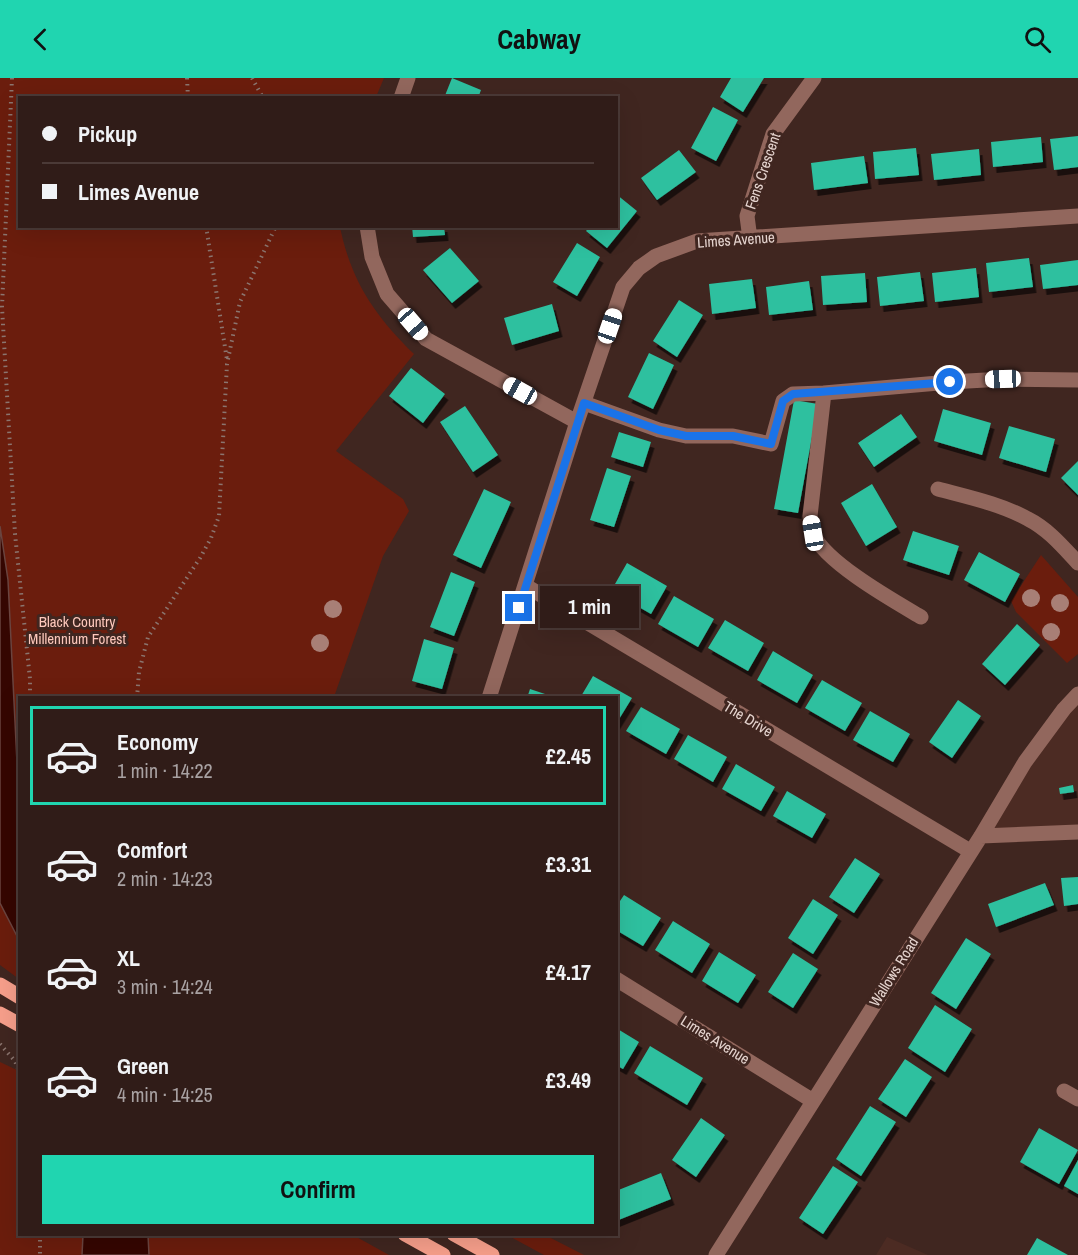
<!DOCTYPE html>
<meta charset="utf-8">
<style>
body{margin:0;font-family:"Archivo Narrow",sans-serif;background:#382521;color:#f1f3f6;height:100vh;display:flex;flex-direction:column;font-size:22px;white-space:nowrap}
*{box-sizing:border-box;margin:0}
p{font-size:20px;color:#a8a1a2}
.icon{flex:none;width:33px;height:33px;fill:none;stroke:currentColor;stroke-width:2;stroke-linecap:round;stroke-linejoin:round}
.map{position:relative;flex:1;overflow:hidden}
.sheet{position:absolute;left:18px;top:618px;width:600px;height:540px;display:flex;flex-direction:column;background:#301c18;border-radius:0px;box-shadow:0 6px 24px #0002,0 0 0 2px #4b3a37}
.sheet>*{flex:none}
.hud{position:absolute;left:18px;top:18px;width:600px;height:132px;border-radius:0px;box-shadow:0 6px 24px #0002,0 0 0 2px #4b3a37;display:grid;align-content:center;height:132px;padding:0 24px;background:#301c18}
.end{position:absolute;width:27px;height:27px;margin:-14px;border:8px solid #1a73e8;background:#fff;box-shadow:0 0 0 3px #fff}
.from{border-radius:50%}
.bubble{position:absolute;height:42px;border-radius:0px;background:#301c18;box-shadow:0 6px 24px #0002,0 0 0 2px #4b3a37;font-size:20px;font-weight:700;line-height:42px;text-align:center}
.car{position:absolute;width:18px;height:36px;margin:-18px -9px;border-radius:8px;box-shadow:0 0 4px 2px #0007;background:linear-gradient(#fff 24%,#345 0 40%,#fff 0 76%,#345 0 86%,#fff 0)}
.hud b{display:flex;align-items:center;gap:21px;height:57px;font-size:22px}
.hud b+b{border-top:2px solid #4b3a37}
.hud i{width:15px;height:15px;background:#f1f3f6}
ul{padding:10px 0 0;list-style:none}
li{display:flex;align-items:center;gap:18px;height:99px;margin:0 12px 9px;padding:0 12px;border:3px solid transparent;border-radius:0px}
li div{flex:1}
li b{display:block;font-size:22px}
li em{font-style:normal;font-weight:700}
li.current{border-color:#20d5b0}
li>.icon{width:54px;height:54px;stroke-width:1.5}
.action{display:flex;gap:12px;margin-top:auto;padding:12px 24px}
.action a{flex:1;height:69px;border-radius:0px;background:#20d5b0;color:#111;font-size:24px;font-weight:700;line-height:69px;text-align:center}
header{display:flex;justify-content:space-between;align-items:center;height:78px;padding:0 24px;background:#20d5b0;color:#111;font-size:27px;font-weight:700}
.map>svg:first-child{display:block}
.built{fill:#4c2b23}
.green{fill:#6b1d0d}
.water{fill:#350601;stroke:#6a443f;stroke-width:1.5}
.building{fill:#2dc09f;filter:url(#shadow)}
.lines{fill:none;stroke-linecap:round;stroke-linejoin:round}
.path{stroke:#8b756f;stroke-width:4;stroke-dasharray:1.5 4.5;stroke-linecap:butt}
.minor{stroke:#92675d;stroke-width:15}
.major{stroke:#f79f8b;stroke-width:15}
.tree{fill:#a87f76}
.route{stroke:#1a73e8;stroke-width:8}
.labels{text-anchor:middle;stroke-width:6;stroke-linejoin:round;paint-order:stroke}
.street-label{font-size:15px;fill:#e5d4cf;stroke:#402620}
.park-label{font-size:15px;fill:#fdc8bc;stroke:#402620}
</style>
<header><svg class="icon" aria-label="back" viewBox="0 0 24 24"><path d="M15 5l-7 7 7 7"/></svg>Cabway<svg class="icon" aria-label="search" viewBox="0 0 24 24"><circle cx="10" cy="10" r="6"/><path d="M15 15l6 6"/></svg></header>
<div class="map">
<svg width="1078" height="1177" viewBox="0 0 1078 1177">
<defs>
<filter id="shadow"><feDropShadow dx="3.5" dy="6" stdDeviation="0" flood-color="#0009"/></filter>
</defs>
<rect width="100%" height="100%" fill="#402620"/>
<path class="built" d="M1078 616V754L981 758Z
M887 1159 928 1177H876Z"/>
<path class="green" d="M0 0H384L376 19 20 20V148L340 149C351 203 375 238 414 276L336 373 403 421 409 433 383 478 334 619 20 620 19 901 0 887Z
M1041 477 1078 519V576L1067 585 1016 534 1011 523Z
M0 984 19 993 20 1156 353 1157 389 1177H0Z
M507 1157H545L584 1177H544Z"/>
<path class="water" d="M0 448 8 502 19 725V862L0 825Z
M83 1157H148L149 1177H82Z"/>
<path class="building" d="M452 0 481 12 478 20H444Z
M731 0H764L743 34 720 19Z
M713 29 738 42 716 83 691 70Z
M1078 58V89L1054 92 1050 61Z
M1041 59 1043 84 993 89 991 64Z
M916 70 919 97 875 101 873 74Z
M979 71 981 97 934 102 931 76Z
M679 72 696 94 657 122 641 100Z
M864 78 868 105 814 112 811 85Z
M616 116 637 133 607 170 586 153 590 148H616Z
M412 148H444L445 157 413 159Z
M577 165 600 179 577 218 553 204Z
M450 170 479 203 452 225 423 192Z
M1029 180 1033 209 989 214 986 185Z
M1078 182V207L1043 211 1040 187Z
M976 190 979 219 935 224 932 195Z
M920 194 924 223 880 228 877 199Z
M865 195 867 224 823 227 821 198Z
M752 201 756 230 712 236 709 206Z
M809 203 813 232 769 237 766 209Z
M679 222 703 237 677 279 653 263Z
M552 226 559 253 512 267 504 240Z
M649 275 674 287 653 331 628 319Z
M411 290 445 316 423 345 389 318Z
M794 322 818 326 798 435 774 431Z
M465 328 498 377 473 394 440 344Z
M943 331 991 345 982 377 934 363Z
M901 336 917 359 874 389 858 365Z
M1009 348 1055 361 1046 394 999 380Z
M619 354 651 364 643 389 611 379Z
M1078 383V417L1061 400Z
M607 390 631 398 614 449 590 442Z
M872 406 897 449 866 468 841 425Z
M484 411 511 424 481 490 453 477Z
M913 453 959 468 949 497 903 482Z
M979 474 1020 496 1005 524 964 502Z
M627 485 667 508 651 536 611 513Z
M451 494 475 504 454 558 430 549Z
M674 518 714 541 698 569 658 546Z
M725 542 764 565 748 593 708 570Z
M1017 546 1040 567 1005 607 982 586Z
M424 561 454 570 442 611 412 603Z
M773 573 813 597 797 625 757 602Z
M593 598 632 620 616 646V620H580Z
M822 602 862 625 845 653 805 630Z
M530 611 554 619V620H527Z
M958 622 981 638 952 680 929 664Z
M641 629 680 651 666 676 626 653Z
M870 633 910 656 893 684 853 662Z
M688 657 727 679 713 704 674 681Z
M736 686 775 709 761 733 722 711Z
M1073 707 1074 714 1060 716 1059 710Z
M787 713 826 736 812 760 773 738Z
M855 780 880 796 854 835 829 819Z
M1078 799V826L1064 828 1061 800Z
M1045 805 1054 827 996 849 988 826Z
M624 817 661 840 643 868 616 852V829Z
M813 821 838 837 813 876 788 860Z
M673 843 710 866 692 895 655 872Z
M966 860 991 876 956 931 931 915Z
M719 874 756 897 738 925 702 903Z
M793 875 818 891 793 930 768 914Z
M935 927 972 951 945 994 908 970Z
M616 950 639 964 623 991 616 987Z
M650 968 703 1000 687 1027 634 995Z
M905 981 932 999 906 1039 878 1021Z
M870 1028 896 1044 861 1098 836 1081Z
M701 1040 725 1057 696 1099 672 1082Z
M1039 1050 1078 1072 1059 1106 1020 1084Z
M1078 1082V1116L1064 1108Z
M833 1088 858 1104 823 1156 799 1140Z
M661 1095 671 1121 616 1143V1113Z
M1037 1160 1068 1177H1027Z"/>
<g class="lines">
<path class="path" d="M12 0 2 229 15 456 30 601V620
M187 0 188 20
M252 0 263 20
M206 148 227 282
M137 620 139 594 148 559 200 480 211 460 219 438 227 286 240 224 276 148
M0 966 15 983 20 996
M40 1156V1177"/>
<path class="minor" d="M401 20 408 0
M367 148 372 179 387 216 426 261 577 344
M750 161 747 138 773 56 814 0
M824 315 950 304 1003 301 1078 302
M584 325 659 352 686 358H733L771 366 783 323 793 316 824 315 810 438C811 443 811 451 813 456 826 485 894 523 921 539
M938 411C968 419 1001 426 1028 441 1048 451 1063 469 1078 485
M526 508 970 773
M489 620 577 344 623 209 639 190 656 178 697 163 1078 138
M981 758 1078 754
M616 901 813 1023
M1064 1013 1078 1021
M716 1177 981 758 1025 684 1064 631 1078 616"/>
<path class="major" d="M0 907 20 919
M0 936 20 947
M405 1156 443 1177
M454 1156 492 1177"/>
</g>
<g class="tree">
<circle cx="1031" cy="520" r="9"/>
<circle cx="1060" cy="525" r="9"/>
<circle cx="333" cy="531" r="9"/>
<circle cx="1051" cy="554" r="9"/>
<circle cx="320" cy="565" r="9"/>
</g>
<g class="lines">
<path class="route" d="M519 530 584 325 659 352 686 358H733L771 366 783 323 793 316 950 304"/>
</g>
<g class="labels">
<g class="street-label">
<text transform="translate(763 93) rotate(-71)" y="5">Fens Crescent</text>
<text transform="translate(736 162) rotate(-4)" y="5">Limes Avenue</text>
<text transform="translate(748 641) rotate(31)" y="5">The Drive</text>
<text transform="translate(894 894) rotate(-58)" y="5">Wallows Road</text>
<text transform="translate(715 962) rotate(32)" y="5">Limes Avenue</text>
</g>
<g class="park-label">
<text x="77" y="549">Black Country<tspan x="77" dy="17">Millennium Forest</tspan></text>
</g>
</g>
</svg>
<i class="end from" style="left:950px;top:304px"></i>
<i class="end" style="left:519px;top:530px"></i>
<div class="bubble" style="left:540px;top:508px;width:99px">1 min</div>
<i class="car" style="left:413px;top:246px;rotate:139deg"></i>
<i class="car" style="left:610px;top:248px;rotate:19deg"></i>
<i class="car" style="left:1003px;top:301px;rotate:268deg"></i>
<i class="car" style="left:520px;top:313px;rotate:299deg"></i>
<i class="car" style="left:813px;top:455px;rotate:351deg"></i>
<div class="hud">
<b><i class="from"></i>Pickup</b>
<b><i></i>Limes Avenue</b>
</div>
<section class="sheet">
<ul>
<li class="current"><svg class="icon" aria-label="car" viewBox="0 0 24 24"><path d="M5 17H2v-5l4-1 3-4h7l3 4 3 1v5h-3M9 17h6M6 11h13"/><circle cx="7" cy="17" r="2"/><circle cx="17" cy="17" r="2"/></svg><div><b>Economy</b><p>1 min · 14:22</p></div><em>£2.45</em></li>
<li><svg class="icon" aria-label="car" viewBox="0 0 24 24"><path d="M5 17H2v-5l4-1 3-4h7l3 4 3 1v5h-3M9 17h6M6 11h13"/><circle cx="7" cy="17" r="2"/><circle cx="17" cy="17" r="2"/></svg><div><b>Comfort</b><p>2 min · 14:23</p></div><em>£3.31</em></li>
<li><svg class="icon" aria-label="car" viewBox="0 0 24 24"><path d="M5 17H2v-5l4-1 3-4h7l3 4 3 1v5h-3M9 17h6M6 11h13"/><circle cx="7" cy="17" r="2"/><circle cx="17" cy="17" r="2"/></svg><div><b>XL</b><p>3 min · 14:24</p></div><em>£4.17</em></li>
<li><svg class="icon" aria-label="car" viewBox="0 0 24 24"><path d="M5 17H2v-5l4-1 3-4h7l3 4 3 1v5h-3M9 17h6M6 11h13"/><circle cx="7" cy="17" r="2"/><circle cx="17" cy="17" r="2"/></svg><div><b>Green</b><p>4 min · 14:25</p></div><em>£3.49</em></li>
</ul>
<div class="action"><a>Confirm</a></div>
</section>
</div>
